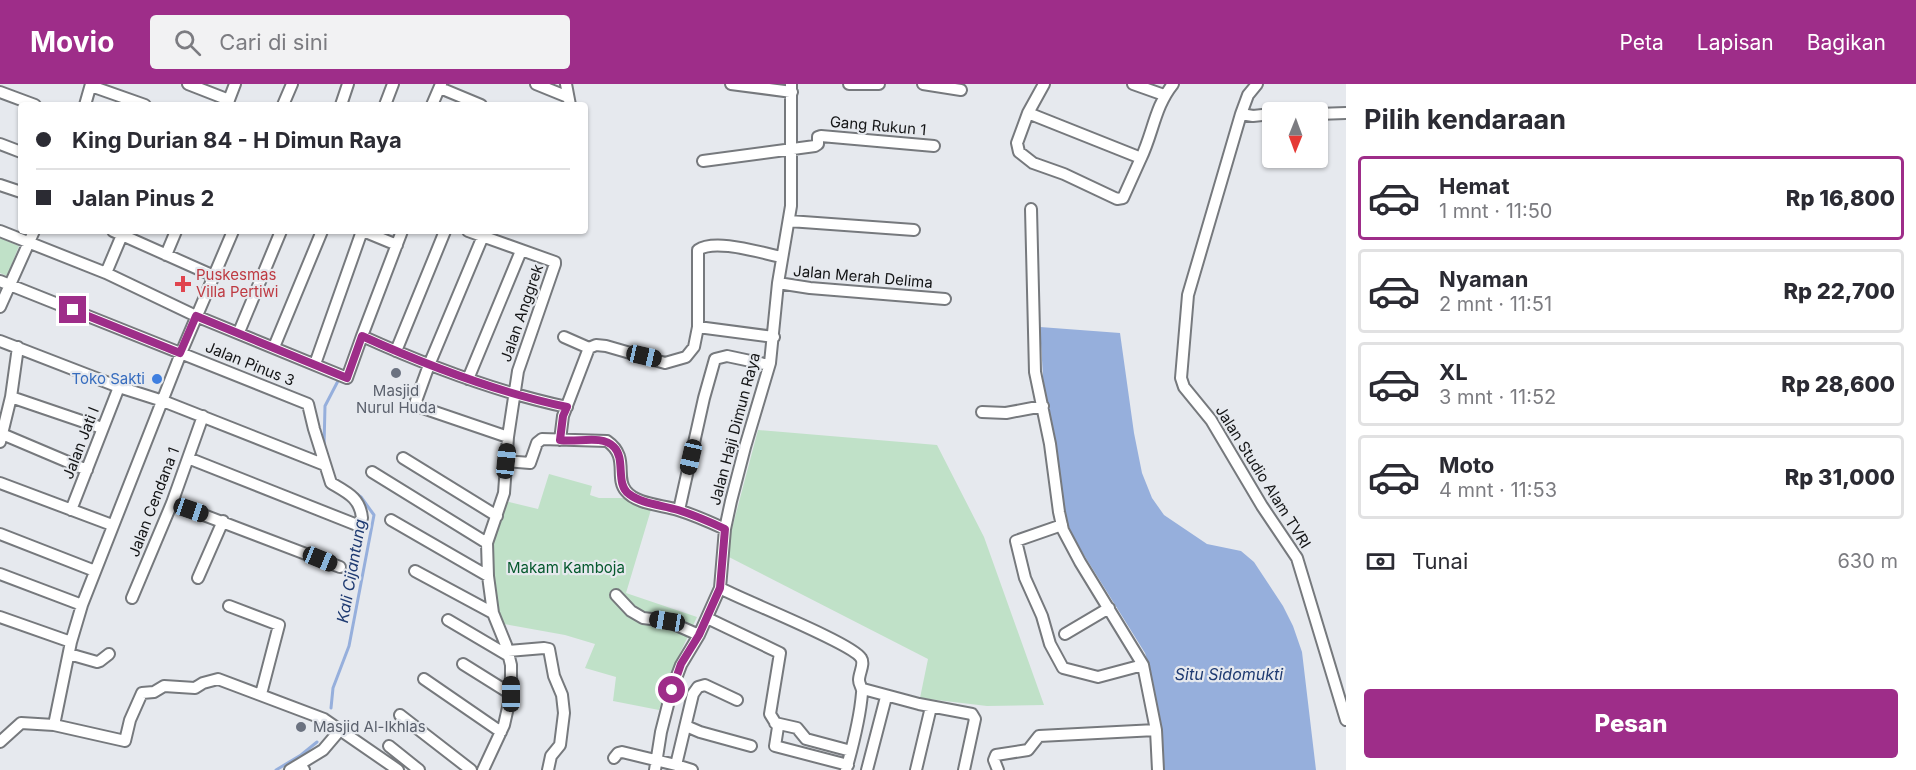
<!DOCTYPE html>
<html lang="id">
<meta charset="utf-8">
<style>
body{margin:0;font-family:Inter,sans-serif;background:#f2f2f3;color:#2b2b33;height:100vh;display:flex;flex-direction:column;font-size:22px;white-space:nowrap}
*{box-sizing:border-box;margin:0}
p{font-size:20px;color:#7c7c81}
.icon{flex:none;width:33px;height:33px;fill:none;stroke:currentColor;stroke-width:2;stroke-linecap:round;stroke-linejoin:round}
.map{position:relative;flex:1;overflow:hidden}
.drawer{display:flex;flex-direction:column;background:#fff;width:570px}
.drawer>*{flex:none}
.guide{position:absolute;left:18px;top:18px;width:570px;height:132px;border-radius:6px;box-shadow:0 2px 4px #0004;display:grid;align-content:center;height:132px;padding:0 18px;background:#fff}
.needle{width:39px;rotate:181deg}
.buttons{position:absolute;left:1262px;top:18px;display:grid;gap:12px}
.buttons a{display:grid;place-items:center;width:66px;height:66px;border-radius:6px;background:#fff;box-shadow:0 2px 4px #0004;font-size:30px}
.end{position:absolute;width:27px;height:27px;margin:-14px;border:8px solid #9e2d89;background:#fff;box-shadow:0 0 0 3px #fff}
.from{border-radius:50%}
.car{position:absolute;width:18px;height:36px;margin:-18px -9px;border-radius:8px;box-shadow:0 0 4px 2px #0007;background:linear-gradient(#222 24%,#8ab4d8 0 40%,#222 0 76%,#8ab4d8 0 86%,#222 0)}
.guide b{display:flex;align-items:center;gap:21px;height:57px;font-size:22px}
.guide b+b{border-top:2px solid #e1e1e2}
.guide i{width:15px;height:15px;background:#2b2b33}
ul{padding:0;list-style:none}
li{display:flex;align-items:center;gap:18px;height:84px;margin:0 12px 9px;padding:0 6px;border:3px solid #e1e1e2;border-radius:6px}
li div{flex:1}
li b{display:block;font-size:22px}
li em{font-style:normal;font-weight:800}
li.selected{border-color:#9e2d89}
li>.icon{width:54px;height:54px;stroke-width:1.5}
h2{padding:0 18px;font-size:27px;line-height:72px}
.pay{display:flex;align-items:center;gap:15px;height:66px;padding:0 18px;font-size:22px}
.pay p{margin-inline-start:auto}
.action{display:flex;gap:12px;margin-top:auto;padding:12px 18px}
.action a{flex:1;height:69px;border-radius:6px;background:#9e2d89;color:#fff;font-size:24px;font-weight:800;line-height:69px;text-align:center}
header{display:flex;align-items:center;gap:36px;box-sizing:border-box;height:84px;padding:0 30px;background:#9e2d89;color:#fff}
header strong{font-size:28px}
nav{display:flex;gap:33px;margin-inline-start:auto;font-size:21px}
.search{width:420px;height:54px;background:#f2f2f3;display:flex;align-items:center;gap:15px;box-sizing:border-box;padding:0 21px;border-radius:6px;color:#7c7c81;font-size:22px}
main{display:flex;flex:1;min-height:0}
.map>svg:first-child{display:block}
.green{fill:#c0e1c8}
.water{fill:#96afdc}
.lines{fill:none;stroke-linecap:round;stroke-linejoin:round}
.stream{stroke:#96afdc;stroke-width:3}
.minor-casing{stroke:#76797d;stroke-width:14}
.minor{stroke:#fff;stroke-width:10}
.route{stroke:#9e2d89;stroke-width:8}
.health-dot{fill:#e0444e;stroke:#e6e9ee;stroke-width:2}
.worship-dot{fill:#6b7280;stroke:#e6e9ee;stroke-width:2}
.shop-dot{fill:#3f7fe0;stroke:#e6e9ee;stroke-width:2}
.labels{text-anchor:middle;stroke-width:4.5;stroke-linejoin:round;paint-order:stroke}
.street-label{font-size:15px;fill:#131415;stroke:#e6e9ee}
.health-label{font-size:15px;fill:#be3a42;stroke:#e6e9ee;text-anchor:start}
.shop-label{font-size:15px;fill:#366cbe;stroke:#e6e9ee;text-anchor:end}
.worship-label{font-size:15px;fill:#5b616d;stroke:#e6e9ee}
.park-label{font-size:15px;fill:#05582d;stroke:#e6e9ee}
.water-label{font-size:16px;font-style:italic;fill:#1e3a71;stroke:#e6e9ee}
</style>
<header>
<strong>Movio</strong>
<div class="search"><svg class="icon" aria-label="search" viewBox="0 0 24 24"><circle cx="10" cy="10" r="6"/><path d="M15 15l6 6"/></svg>Cari di sini</div>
<nav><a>Peta</a><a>Lapisan</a><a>Bagikan</a></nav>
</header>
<main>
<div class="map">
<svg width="1346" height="686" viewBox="0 0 1346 686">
<rect width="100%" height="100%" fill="#e6e9ee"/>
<path class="green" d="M0 154 19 162 7 192 0 189Z
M758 346 937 361 984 453 1044 621 987 622 920 614 928 575 725 471Z
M549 390 592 402 590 411 599 414H635L653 419 626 509 697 533 673 584 659 626 613 617 616 593 585 584 595 560 565 551 504 540 496 524 490 458 505 417 538 425Z"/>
<path class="water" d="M1040 243 1120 249 1134 349 1142 389 1152 414 1164 431 1207 460 1241 467 1254 478 1283 522 1293 542 1302 568 1316 686H1163C1160 646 1158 607 1145 569L1074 455 1065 434 1044 309Z"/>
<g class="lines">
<path class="stream" d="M324 363 325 322 339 295
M331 624 333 604 349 562 374 431 361 413 354 408
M276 686 301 671 317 658"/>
<defs>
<path id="minor" d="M188 0 229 16
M536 0 568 13
M566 0 570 21
M731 0 792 8
M849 0H879
M923 0 961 6
M1044 0 1028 29 1017 59 1019 68 1033 79 1064 90 1117 115 1123 114 1141 74
M1133 0 1164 11
M1257 0 1248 11 1241 30 1253 32 1272 30
M91 2 145 21
M440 4 481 21
M0 8 35 21
M85 21 91 0
M227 21 235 0
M283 21 292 0
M341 21 348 0
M385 21 393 0
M432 21 441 0
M1028 29 1141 74C1153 49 1155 22 1173 0
M1241 30 1188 211 1181 294 1184 303 1211 336 1262 422 1297 474 1346 636
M1317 30 1346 29
M0 60 21 68
M703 77 815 62 818 60V53L821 52 934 62
M0 101 21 108
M789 137 914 146
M0 147 106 189 196 232 347 294 362 252C428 282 496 308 567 323
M113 147 214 192
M363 147 397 161
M468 147 555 178V180L518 287 508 353 504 409 487 459 488 492 493 529 506 561 511 581V610L504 641 483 686
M483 152 429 281 416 317 420 323 508 353
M166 171 176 147
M106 189 122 151
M0 197 308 320 314 345 331 399C348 409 360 414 362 434L357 441 188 374
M778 199 810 204 945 215
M0 223 34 147
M698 243 774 253
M239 248 281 147
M362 252 402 147
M564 253 589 264 596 261 606 262 665 279 686 273 694 263 698 243V166C715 154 761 169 782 173
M0 257 119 303 163 317 325 381
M274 263 322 147
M396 267 445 147
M315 280 362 147
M468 295 521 167
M11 313 102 344
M982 328 1006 329 1043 322
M2 350 87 386
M560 356 563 332 589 264
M0 358 11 313 18 263
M403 374 497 432
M506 377 530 379 537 359 542 355 607 357C630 373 614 393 626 407 636 420 662 421 678 426 694 431 710 438 725 445
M372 388 487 459
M0 399 112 441
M172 419 340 483
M71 426 119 303
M679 426 704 314 715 275 727 272 769 281
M391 436 488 492
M1062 441 1016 457 1025 494 1042 532 1050 560 1063 584 1098 593 1143 581
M0 450 95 487
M415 487 493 529
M0 490 82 521
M198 494 223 437
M720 504C742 516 852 559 861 574 865 580 859 589 859 596 859 601 863 604 862 609 860 635 853 661 846 686
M616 511 631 527 643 534 667 537 699 551
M132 514 172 419 203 332
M229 522 279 541 261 610
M0 533 71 558
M707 534 780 569 770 630 778 643 775 662 848 681
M448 536 509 572
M1065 550 1109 524
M508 567 544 564 549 565 554 592 562 611 564 629 560 661 551 672 548 686
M69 570 97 578 100 577 109 570
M463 580 511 610
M424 595 501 648
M863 605 919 620 972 630 975 635 964 686
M400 631 471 686
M775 639 797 644 806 655 851 667
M54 641 125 657 130 636 142 609 154 608 164 602 195 604 203 599 218 595 324 635 398 686
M686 642 700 648 751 662
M1156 646 1158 686
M0 658 21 639 54 641 71 558 82 521 181 269 233 147
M389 662 419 686
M614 674 618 669 622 668 676 681
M300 680 323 666 340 646
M290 686 300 680 304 686
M655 686 661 648 672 605 681 581 699 551 720 504 725 445 731 417 745 363 770 279 778 199 791 122V0
M692 686 676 681 693 610 698 603 705 601 737 616
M867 686 886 613
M916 686 931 623
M998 686 994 676 996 671 1028 666 1039 652 1156 646 1143 581 1080 478 1063 446 1059 428 1050 360 1035 288 1031 125"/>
</defs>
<use href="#minor" class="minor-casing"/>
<use href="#minor" class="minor"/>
</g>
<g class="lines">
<path class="route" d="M73 226 180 269 196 232 347 294 362 252C428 282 496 308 567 323L563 332 560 356C577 359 602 350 614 363 626 375 615 400 629 410 642 420 662 421 678 426 694 431 710 438 725 445L720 504 699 551 681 580 672 606"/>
</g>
<path class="health-dot" d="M180 191h6v6h6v6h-6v6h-6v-6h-6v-6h6z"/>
<g class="worship-dot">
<circle cx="396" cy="289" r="6"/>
<circle cx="301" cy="643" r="6"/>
</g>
<circle class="shop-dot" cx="157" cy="295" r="6"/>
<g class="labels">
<g class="street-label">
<text transform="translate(878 42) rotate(5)" y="5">Gang Rukun 1</text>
<text transform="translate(863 193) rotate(5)" y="5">Jalan Merah Delima</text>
<text transform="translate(522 229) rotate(-71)" y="5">Jalan Anggrek</text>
<text transform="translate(250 280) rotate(22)" y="5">Jalan Pinus 3</text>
<text transform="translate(735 345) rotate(-75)" y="5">Jalan Haji Dimun Raya</text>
<text transform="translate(81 359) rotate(-69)" y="5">Jalan Jati I</text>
<text transform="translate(1263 393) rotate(58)" y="5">Jalan Studio Alam TVRI</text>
<text transform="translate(154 418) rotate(-69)" y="5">Jalan Cendana 1</text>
</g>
<g class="health-label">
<text x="196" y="196">Puskesmas<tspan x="196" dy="17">Villa Pertiwi</tspan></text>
</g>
<g class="shop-label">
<text x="145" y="300">Toko Sakti</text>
</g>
<g class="worship-label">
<text x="396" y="312">Masjid<tspan x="396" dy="17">Nurul Huda</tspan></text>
<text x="313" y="648" text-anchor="start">Masjid Al-Ikhlas</text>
</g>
<g class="park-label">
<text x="566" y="489">Makam Kamboja</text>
</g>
<g class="water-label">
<text transform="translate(351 487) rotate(-80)" y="6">Kali Cijantung</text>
<text x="1229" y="596">Situ Sidomukti</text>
</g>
</g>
</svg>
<div class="buttons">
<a><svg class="needle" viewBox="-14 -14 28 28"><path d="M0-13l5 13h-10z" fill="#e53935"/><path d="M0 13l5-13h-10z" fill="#7c7c81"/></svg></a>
</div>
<i class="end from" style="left:672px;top:606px"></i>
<i class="end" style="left:73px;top:226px"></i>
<i class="car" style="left:644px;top:272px;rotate:103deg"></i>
<i class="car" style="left:691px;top:373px;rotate:193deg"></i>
<i class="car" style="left:506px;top:377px;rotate:6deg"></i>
<i class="car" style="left:191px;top:426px;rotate:109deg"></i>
<i class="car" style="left:320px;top:475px;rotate:112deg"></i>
<i class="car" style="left:667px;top:537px;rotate:279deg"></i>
<i class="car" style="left:511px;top:610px;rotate:0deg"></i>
<div class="guide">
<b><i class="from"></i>King Durian 84 - H Dimun Raya</b>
<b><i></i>Jalan Pinus 2</b>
</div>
</div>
<section class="drawer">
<h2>Pilih kendaraan</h2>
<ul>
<li class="selected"><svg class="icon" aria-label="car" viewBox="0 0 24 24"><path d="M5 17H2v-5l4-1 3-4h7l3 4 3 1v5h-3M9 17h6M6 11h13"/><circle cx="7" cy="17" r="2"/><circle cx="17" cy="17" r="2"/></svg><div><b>Hemat</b><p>1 mnt · 11:50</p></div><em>Rp 16,800</em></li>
<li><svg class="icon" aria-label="car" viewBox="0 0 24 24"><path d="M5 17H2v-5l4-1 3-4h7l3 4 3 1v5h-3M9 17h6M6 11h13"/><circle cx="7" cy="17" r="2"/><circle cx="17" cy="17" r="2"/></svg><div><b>Nyaman</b><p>2 mnt · 11:51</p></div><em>Rp 22,700</em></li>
<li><svg class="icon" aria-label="car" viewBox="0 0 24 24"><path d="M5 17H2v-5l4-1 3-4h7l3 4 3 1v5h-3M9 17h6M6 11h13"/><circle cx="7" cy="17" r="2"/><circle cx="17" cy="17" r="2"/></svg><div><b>XL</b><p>3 mnt · 11:52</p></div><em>Rp 28,600</em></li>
<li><svg class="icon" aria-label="car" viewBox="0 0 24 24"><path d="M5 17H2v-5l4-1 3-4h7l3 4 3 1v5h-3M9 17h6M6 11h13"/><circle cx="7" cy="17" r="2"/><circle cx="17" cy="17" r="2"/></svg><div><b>Moto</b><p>4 mnt · 11:53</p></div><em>Rp 31,000</em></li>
</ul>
<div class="pay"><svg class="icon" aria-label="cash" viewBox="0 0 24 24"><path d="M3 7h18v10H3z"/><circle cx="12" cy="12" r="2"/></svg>Tunai<p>630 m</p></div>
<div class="action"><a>Pesan</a></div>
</section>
</main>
